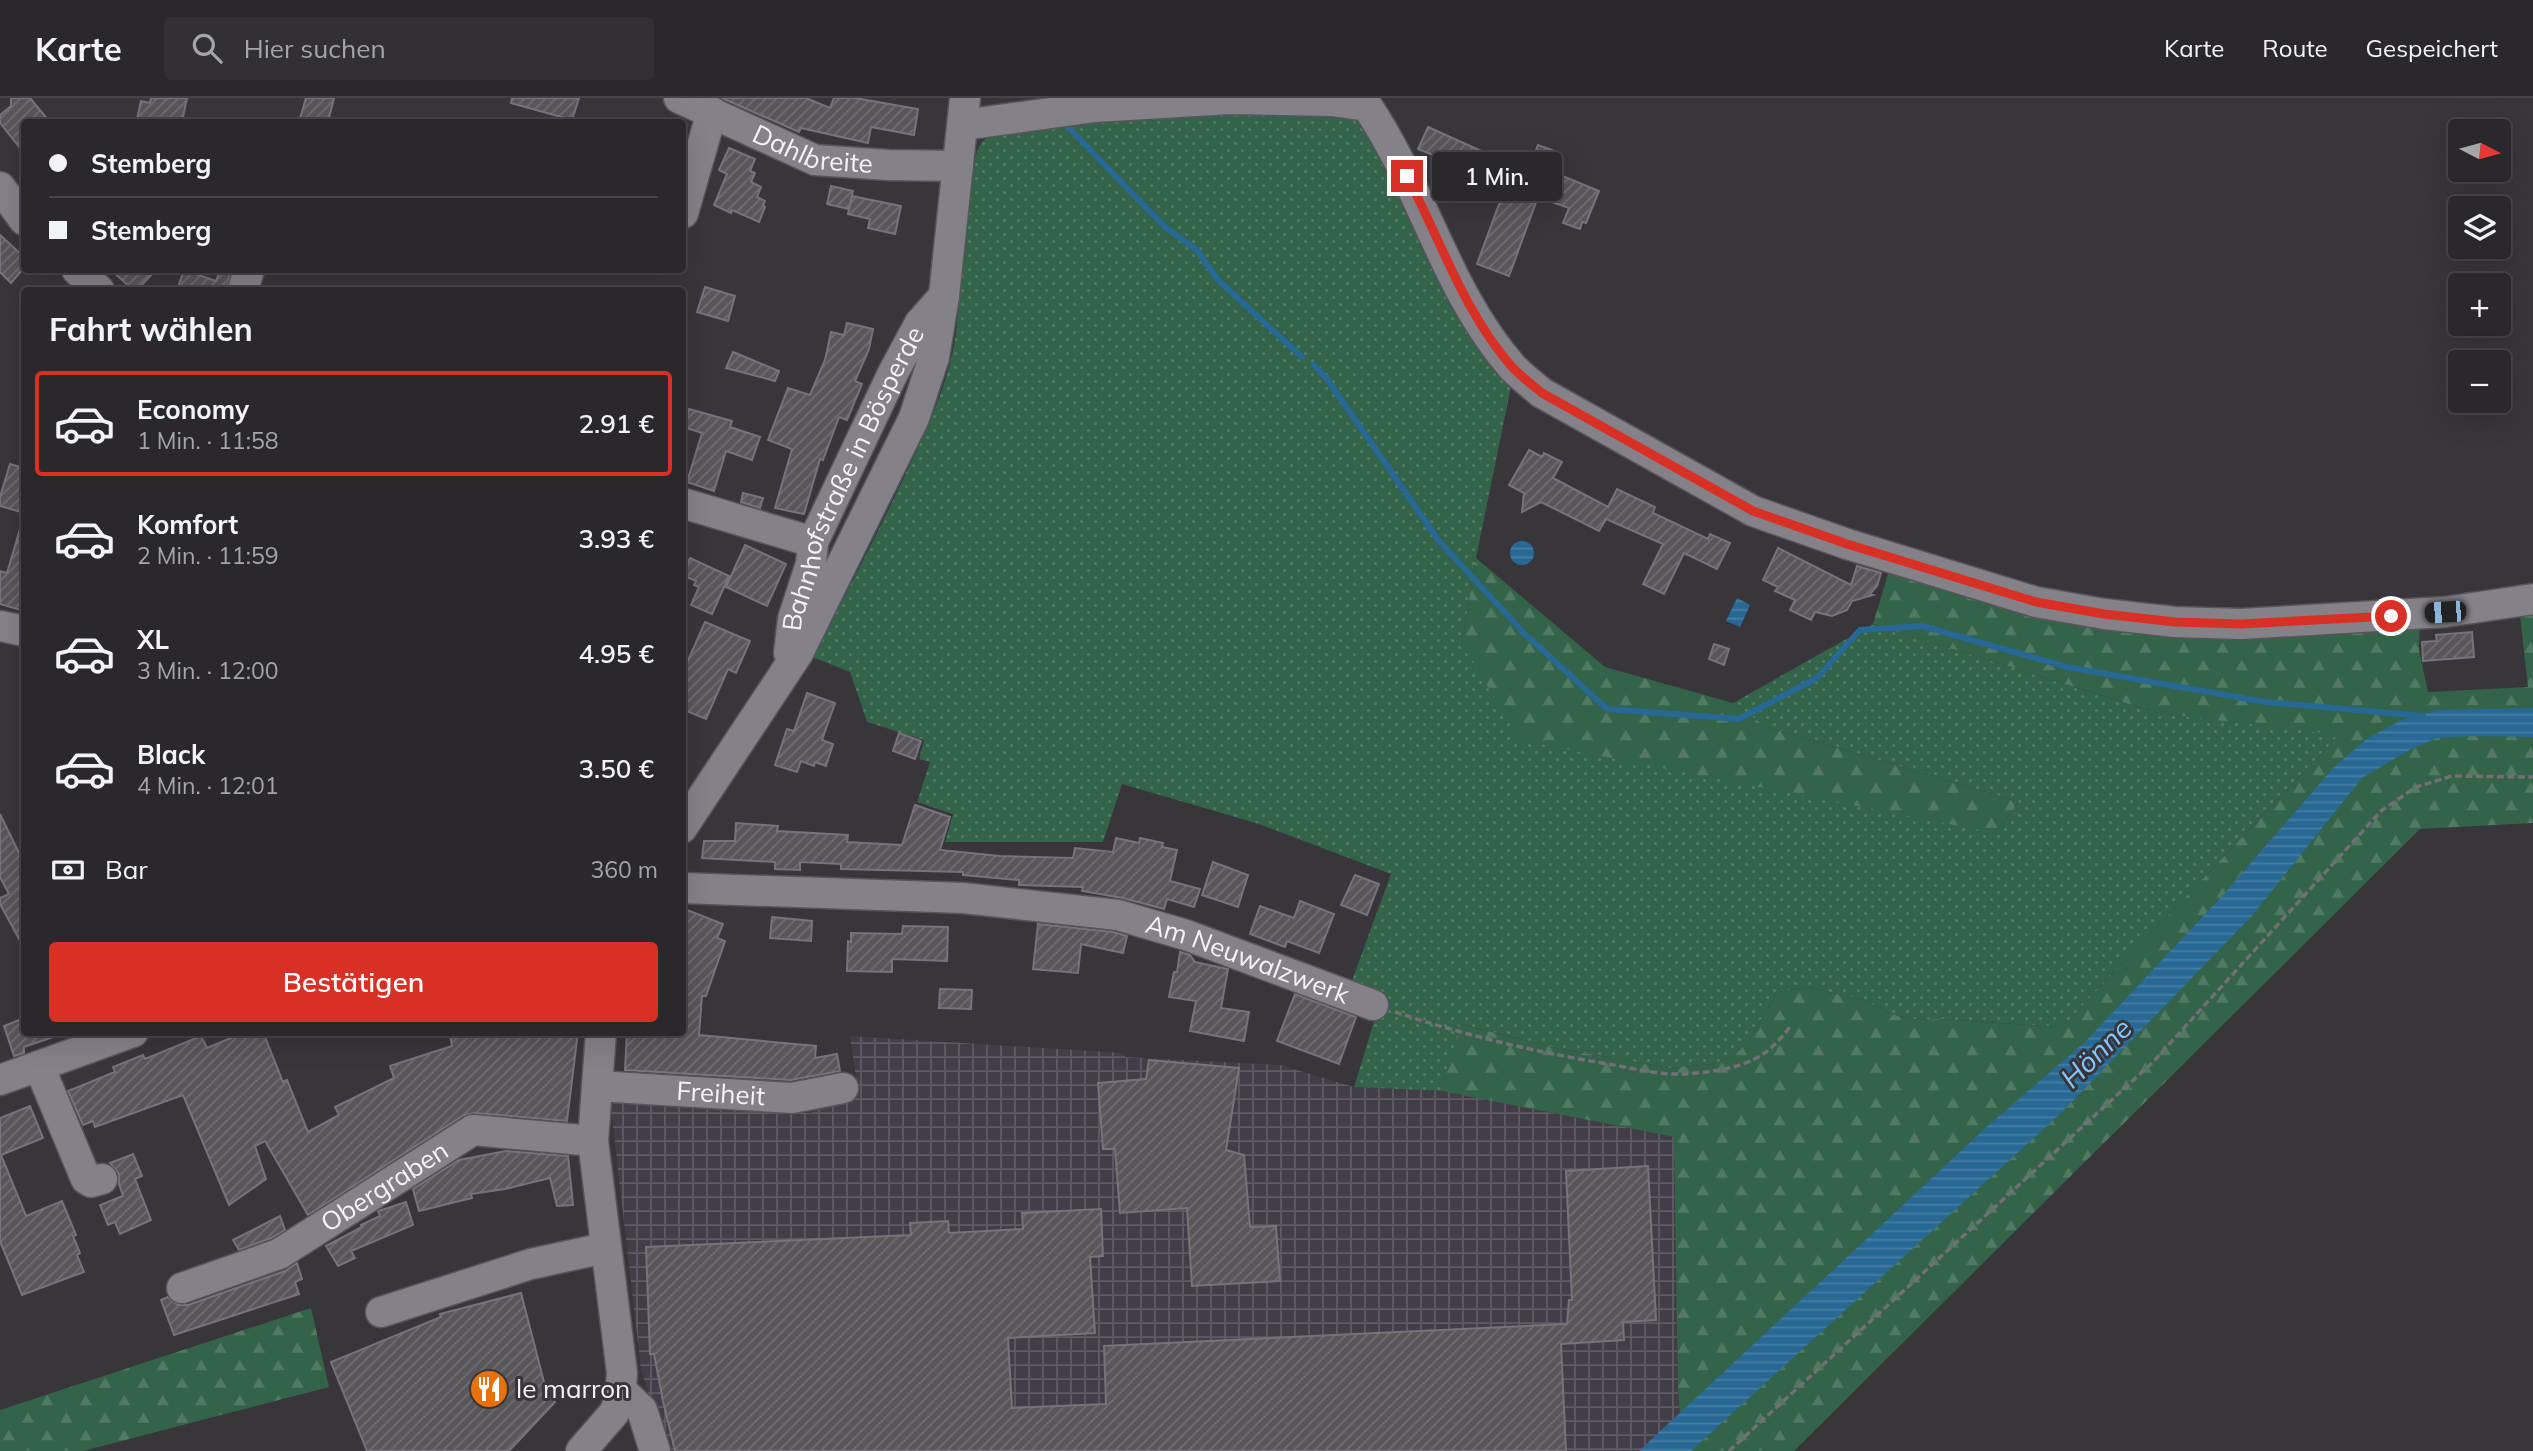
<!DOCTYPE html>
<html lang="de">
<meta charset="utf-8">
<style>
body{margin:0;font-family:Mulish,sans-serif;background:#323034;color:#f1f3f6;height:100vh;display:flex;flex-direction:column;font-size:26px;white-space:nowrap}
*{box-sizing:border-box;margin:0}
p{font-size:23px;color:#a5a6a9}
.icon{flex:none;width:38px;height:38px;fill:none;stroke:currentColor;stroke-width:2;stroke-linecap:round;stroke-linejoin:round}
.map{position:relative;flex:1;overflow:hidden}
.panel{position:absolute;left:21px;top:189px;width:665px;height:749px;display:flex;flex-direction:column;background:#2a282c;border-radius:7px;box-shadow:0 7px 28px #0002,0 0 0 2px #464448}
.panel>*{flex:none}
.banner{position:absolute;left:21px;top:21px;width:665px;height:154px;border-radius:7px;box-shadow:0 7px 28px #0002,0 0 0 2px #464448;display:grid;align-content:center;height:154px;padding:0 28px;background:#2a282c}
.needle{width:46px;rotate:96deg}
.buttons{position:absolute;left:2448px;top:21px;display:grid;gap:14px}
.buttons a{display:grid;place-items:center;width:63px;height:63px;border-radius:7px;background:#2a282c;box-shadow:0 7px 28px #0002,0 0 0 2px #464448;font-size:35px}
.end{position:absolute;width:32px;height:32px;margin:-16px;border:9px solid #d93025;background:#fff;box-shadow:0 0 0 4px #fff}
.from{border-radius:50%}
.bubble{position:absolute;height:49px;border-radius:7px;background:#2a282c;box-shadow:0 7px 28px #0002,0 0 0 2px #464448;font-size:23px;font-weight:600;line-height:49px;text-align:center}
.car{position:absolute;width:21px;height:42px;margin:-21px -10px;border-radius:9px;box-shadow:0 0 5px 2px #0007;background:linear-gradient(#222 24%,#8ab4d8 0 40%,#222 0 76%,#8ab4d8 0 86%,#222 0)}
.banner b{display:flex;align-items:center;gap:24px;height:66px;font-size:26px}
.banner b+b{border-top:2px solid #464448}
.banner i{width:18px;height:18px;background:#f1f3f6}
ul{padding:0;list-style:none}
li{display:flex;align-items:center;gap:21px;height:105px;margin:0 14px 10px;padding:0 14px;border:4px solid transparent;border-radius:7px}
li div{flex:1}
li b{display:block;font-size:26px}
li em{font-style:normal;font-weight:600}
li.on{border-color:#d93025}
li>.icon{width:63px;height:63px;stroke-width:1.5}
h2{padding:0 28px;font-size:32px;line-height:84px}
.pay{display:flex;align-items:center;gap:18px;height:77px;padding:0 28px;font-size:26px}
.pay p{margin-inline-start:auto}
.action{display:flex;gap:14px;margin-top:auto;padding:14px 28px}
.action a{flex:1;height:80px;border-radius:7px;background:#d93025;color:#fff;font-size:28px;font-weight:600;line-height:80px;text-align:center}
header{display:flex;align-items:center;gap:42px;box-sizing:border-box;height:98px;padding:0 35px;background:#2a282c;border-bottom:2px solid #464448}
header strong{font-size:33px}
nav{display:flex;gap:38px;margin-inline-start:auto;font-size:24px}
.search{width:490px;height:63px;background:#323034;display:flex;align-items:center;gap:18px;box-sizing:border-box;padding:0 24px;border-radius:7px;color:#a5a6a9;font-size:26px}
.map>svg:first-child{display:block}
.industrial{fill:url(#industrial-grid)}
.grass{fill:url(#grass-dots)}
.forest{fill:url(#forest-firs)}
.water{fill:url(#water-rules)}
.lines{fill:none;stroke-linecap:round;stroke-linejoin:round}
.stream{stroke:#276895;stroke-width:6}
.building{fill:url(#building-hatch);stroke:#77737a;stroke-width:2}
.minor-casing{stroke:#575559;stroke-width:33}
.path{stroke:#726f75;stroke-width:3.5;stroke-dasharray:7 3.5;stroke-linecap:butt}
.minor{stroke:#858188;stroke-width:30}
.route{stroke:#d93025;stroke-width:9}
.labels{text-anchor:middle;stroke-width:6;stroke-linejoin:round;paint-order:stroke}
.street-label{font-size:26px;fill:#f5f3f7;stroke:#38353b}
.poi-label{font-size:26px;fill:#f5f3f7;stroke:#38353b;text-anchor:start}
.water-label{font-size:28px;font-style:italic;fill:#83c7fb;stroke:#38353b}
</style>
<header>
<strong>Karte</strong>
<div class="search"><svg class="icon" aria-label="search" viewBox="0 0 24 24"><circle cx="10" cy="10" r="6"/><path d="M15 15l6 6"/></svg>Hier suchen</div>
<nav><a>Karte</a><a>Route</a><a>Gespeichert</a></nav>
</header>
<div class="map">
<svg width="2533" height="1353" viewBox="0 0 2533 1353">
<defs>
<pattern id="industrial-grid" width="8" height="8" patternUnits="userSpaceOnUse" patternTransform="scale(1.75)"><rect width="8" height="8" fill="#433d48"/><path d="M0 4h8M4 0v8" fill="none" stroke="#5f5a63"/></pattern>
<pattern id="grass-dots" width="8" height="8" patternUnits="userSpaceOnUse" patternTransform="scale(1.75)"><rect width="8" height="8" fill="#336348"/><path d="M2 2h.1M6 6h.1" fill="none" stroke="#517a63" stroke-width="1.8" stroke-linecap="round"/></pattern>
<pattern id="forest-firs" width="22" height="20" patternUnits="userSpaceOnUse" patternTransform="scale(1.75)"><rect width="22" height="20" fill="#336348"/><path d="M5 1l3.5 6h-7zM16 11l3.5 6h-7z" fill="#517a63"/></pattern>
<pattern id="water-rules" width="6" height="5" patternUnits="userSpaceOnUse" patternTransform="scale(1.75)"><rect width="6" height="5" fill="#276895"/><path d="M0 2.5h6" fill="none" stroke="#477ea5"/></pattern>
<pattern id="building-hatch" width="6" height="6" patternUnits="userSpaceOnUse" patternTransform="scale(1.75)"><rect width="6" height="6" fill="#58555b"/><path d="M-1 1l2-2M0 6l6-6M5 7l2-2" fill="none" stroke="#716e73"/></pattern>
</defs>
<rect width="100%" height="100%" fill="#38353b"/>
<path class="industrial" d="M850 938 1124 955 1125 959 1280 967 1354 989 1442 993 1675 1039 1678 1294 1683 1353H666L641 1271 610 1002 811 1015 857 985Z"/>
<path class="grass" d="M1335 9 1367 23 1512 284 1476 460 1462 545 1995 735 2019 704 1765 628 1733 605 1873 526 2158 615 2340 636 2067 924 2056 929 1942 921 1919 922 1890 916 1864 902 1806 889 1778 894 1749 942 1735 957 1714 966 1670 970 1556 950 1461 926 1442 993 1354 989 1382 897 1351 885 1391 776 1259 726 1122 686 1103 744H945L953 716 917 704 930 664 919 661 924 642 867 624 850 574 812 559C845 498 877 437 906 375 927 330 949 285 956 235 961 201 964 61 983 43 1014 14 1279 12 1335 9Z"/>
<path class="forest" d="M1476 460 1605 569 1733 605 1765 628 2019 704 1995 735 1519 642 1462 545Z
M1891 466 2027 508 2420 522 2419 552 2428 594 2528 589 2519 509 2533 506V725L2420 731 1794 1353H1683L1678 1294 1674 1039 1442 993 1460 926 1556 950 1670 970 1714 966 1735 957 1749 942 1778 894 1806 889 1864 902 1890 916 1919 922 1942 921 2056 929 2067 924 2339 637 2158 615 1873 526Z
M311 1210 329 1289 83 1353H0V1312Z"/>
<path class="water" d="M1510 455a12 12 0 1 1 24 0a12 12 0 1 1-24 0Z
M1737 500 1750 507 1740 529 1726 523Z
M2533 610V639L2471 638 2437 640 2411 651 2362 680 2251 819 2059 1017 1691 1353H1639L1991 1025 2085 944 2224 796 2334 669 2368 640 2402 622 2437 612Z"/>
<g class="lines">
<path class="stream" d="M1069 30 1165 129 1197 152 1218 182 1302 259
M1314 267 1327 281 1439 443 1524 535 1607 611 1739 621 1817 580 1860 532 1922 528 2067 569 2265 604 2423 618"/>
</g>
<path class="building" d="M11 0H30L50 24H24V55L0 25V17L11 8Z
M151 0H187L182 24H155L137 21 141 3 150 5Z
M306 0H334L328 24H299Z
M512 0H579L572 22 511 5Z
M722 0H806L830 10 834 0H855L918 11 914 37 871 29 868 45 801 30 799 34Z
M1428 29 1499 61 1501 54 1531 65 1538 47 1555 53 1548 72 1599 93 1586 125 1582 124 1580 131 1563 125 1569 110 1538 99 1509 178 1477 166 1506 87 1418 51Z
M729 50 755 61 750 73 755 75 751 84 761 89 757 99 765 103 763 107 765 109 759 124 732 112 731 115 714 107 727 76 719 72Z
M831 88 853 93 849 111 827 106Z
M852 98 901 108 895 136 868 130 870 121 848 116Z
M0 137 24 159V170L11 185 0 174Z
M111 172H156L137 192H133Z
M184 172 216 183 220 172 230 176 226 192H177Z
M705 189 735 198 728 223 697 214Z
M847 225 873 231 869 251 855 283 862 286 847 322 839 319 823 362 820 361 804 416 775 410 792 351 768 342 788 290 810 297 825 262 831 234 844 237Z
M733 254 779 273 775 283 726 270Z
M689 311 732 323 730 329 760 339 752 362 726 353 714 393 687 384 702 335 684 329Z
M1529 352 1542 359 1544 355 1562 364 1553 380 1608 409 1617 391 1655 409 1653 415 1708 441 1710 436 1730 445 1717 471 1684 455 1664 496 1643 486 1663 446 1606 421 1599 433 1541 404 1522 414 1524 395 1509 387Z
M10 366 24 370V415L0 408V399Z
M743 395 763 400 760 410 741 404Z
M20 431H24V513L0 506V473L7 475Z
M745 447 786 466 767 508 726 489Z
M1778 450 1851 487 1857 468 1881 475 1877 488 1870 496 1873 497 1852 503 1847 512 1832 518 1815 514 1811 522 1790 512 1795 502 1775 493 1778 489 1763 482Z
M690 460 729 478 712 516 691 507 699 489 694 487 696 483 682 477Z
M705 524 750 543 736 575 728 571 706 621 682 611V576Z
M2472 534 2474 559 2423 563 2422 544 2437 543 2436 537Z
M1714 546 1729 551 1724 567 1709 561Z
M807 595 835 605 822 642 833 646 826 668 815 664 814 668 801 663 797 674 775 667 787 631 794 633Z
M899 635 921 643 915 661 893 653Z
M915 707 950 719 940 752 1000 758 1073 760 1075 750 1113 754 1116 740 1139 745 1140 740 1163 745 1162 749 1177 752 1170 783 1200 791 1194 809 1167 801 1164 811 1123 800 1082 793 1083 789 1019 787V782L963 777V774L841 771V766L800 764V772L775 771V764L702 760 704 743H735L736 725 778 728 777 733 848 737 847 744 902 747Z
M0 716 24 765V850L0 806V800L9 796 0 779Z
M1213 764 1248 777 1238 809 1202 797Z
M1355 777 1379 786 1367 817 1341 807Z
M1300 803 1334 816 1319 855 1287 843 1285 849 1250 836 1260 808 1294 820Z
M682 810 723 826 717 840 725 843 706 898H702L699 937 816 948 815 960 837 956 840 973 791 982 625 972 627 934 682 937Z
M772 819 812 823 811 843 770 840Z
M1038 826 1113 834 1127 838 1123 855 1081 846 1078 875 1033 871Z
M903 828 948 829 947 863 892 861V874L847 873 848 843 851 844V835L902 836Z
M1180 854 1190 857 1195 864 1228 871 1221 910 1249 914 1244 943 1190 933 1196 903 1169 899 1174 874H1177Z
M940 891 972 892 971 911 939 910Z
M1295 896 1356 919 1339 966 1277 943Z
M24 920V934H59V937L24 949V955L14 958 4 928Z
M245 934H263L283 984 287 982 308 1034 339 1017 335 1009 394 980 390 968 452 948 450 936 578 934 567 1023 475 1015 464 1017 308 1117 265 1043 255 1048 266 1081 229 1107 183 997 95 1029 93 1023 83 1027 68 993 115 974 113 969 143 957 145 961 201 938 207 950Z
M1149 962 1239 970 1226 1052 1244 1057 1250 1129 1276 1128 1280 1183 1192 1188 1187 1110 1120 1115 1115 1051H1103L1098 985 1146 981Z
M30 1008 43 1040 1 1057 26 1118 62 1103 76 1137 73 1138 80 1155 77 1157 84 1174 22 1197 0 1143V1020Z
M506 1053 568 1058 573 1107 557 1108 550 1080 505 1091 471 1096 472 1100 419 1113 413 1091 459 1062Z
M133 1056 142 1078 135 1081 151 1122 120 1136 115 1124 108 1127 100 1107 123 1098 119 1086V1076L110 1065Z
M1648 1068 1656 1222 1623 1224 1624 1242 1561 1246 1566 1353H675L663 1303 654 1256H650L646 1149 911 1137 910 1125 948 1123 949 1135 1023 1131 1022 1115 1101 1111 1103 1158 1090 1159 1095 1235 1008 1240 1012 1310 1106 1306 1104 1248 1567 1226 1569 1202H1572L1566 1073Z
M406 1104 413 1127 351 1153 355 1160 338 1168 326 1148 362 1129 361 1127 380 1118 378 1113Z
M280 1118 285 1132 271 1140 239 1152 233 1142Z
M297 1165 302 1181 295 1184 299 1196 174 1237 161 1202 168 1199 178 1207H188L285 1173Z
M521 1195 545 1288 550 1287 555 1304 509 1353H367L331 1264 441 1219 440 1216Z"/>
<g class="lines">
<defs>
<g id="minor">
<path id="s1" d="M679 0 815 62 888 67 958 68"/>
<path d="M963 27 1095 9 1230 1 1332 3 1367 8C1423 91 1446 194 1513 270 1522 279 1532 287 1542 295L1753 413 1847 446 2036 504 2104 516 2175 524 2241 526 2445 514 2533 501"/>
<path d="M0 89 24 122"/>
<path d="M683 115 712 14"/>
<path d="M77 172 99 192"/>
<path d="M243 192 249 172"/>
<path d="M682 405 813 444"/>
<path d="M0 528 24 533"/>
<path id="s2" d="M789 555 793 521 811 466 813 444 893 275 920 225 944 198"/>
<path d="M682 730 798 555 914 320 934 259 944 198 965 0"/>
<path id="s3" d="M682 790 963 800 1118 817 1186 837 1373 907"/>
<path d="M39 968 86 1081 91 1084 102 1081"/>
<path d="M0 982 133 934"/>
<path id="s4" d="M597 988 792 1000 843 990"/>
<path id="s5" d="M182 1190 279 1156 473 1032 593 1043"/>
<path d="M381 1214 531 1166 605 1150"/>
<path d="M621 1292 642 1312 655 1353"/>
<path d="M581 1353 614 1315 620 1302 622 1275 593 1043 601 934"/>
</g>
</defs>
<use href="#minor" class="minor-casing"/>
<path class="path" d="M1395 914C1464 937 1535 954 1608 966 1632 970 1657 977 1682 976 1706 975 1739 971 1760 958 1772 951 1781 940 1790 929
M1729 1353 2153 964 2381 713 2416 689 2452 678 2533 679"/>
<use href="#minor" class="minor"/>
</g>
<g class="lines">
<path class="route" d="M1407 78C1441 143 1464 215 1513 270 1522 279 1532 287 1542 295L1753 413 1847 446 2036 504 2104 516 2175 524 2241 526 2391 518"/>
</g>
<defs>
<symbol id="restaurant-disc" viewBox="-11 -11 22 22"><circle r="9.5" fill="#e8710a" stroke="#38353b"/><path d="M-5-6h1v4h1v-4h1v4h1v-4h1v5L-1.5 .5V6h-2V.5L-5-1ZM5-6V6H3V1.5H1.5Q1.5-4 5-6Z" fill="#fff"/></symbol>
</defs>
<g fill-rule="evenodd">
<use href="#restaurant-disc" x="467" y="1269" width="44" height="44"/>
</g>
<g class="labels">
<g class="street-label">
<text dy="9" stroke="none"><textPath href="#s1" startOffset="145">Dahlbreite</textPath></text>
<text dy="9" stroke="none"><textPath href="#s2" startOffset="187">Bahnhofstraße in Bösperde</textPath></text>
<text dy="9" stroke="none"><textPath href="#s3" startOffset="574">Am Neuwalzwerk</textPath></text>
<text dy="9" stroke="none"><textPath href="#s4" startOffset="124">Freiheit</textPath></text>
<text dy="9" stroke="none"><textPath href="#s5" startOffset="228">Obergraben</textPath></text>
</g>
<g class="poi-label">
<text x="516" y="1300">le marron</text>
</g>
<g class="water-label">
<text transform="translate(2096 955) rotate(-44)" y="10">Hönne</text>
</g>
</g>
</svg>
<div class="buttons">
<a><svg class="needle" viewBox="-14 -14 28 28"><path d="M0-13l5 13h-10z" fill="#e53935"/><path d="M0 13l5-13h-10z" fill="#a5a6a9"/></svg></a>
<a><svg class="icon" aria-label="layers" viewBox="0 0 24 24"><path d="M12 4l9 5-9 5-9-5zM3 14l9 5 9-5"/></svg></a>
<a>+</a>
<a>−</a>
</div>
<i class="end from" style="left:2391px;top:518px"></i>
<i class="end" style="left:1407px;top:78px"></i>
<div class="bubble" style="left:1432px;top:54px;width:130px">1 Min.</div>
<i class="car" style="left:2445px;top:514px;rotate:266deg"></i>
<div class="banner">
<b><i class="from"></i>Stemberg</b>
<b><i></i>Stemberg</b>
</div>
<section class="panel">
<h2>Fahrt wählen</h2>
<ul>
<li class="on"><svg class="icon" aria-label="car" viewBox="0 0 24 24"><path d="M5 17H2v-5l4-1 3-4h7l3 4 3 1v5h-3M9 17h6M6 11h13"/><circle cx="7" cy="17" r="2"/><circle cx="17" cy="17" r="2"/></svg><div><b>Economy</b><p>1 Min. · 11:58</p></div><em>2.91 €</em></li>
<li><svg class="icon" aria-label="car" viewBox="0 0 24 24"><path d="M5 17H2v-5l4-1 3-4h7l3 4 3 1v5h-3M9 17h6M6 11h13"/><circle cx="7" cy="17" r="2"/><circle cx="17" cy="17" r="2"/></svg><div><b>Komfort</b><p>2 Min. · 11:59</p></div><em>3.93 €</em></li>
<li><svg class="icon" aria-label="car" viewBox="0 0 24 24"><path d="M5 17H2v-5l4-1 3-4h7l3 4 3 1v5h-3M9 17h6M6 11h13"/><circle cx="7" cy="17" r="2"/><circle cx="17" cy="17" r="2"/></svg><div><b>XL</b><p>3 Min. · 12:00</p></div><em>4.95 €</em></li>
<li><svg class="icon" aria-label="car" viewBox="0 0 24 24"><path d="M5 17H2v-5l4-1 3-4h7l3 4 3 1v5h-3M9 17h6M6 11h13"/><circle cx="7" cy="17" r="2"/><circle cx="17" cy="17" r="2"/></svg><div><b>Black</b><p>4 Min. · 12:01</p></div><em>3.50 €</em></li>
</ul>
<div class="pay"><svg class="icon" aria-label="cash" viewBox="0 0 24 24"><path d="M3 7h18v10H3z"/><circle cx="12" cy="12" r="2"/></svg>Bar<p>360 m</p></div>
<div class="action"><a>Bestätigen</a></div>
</section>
</div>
